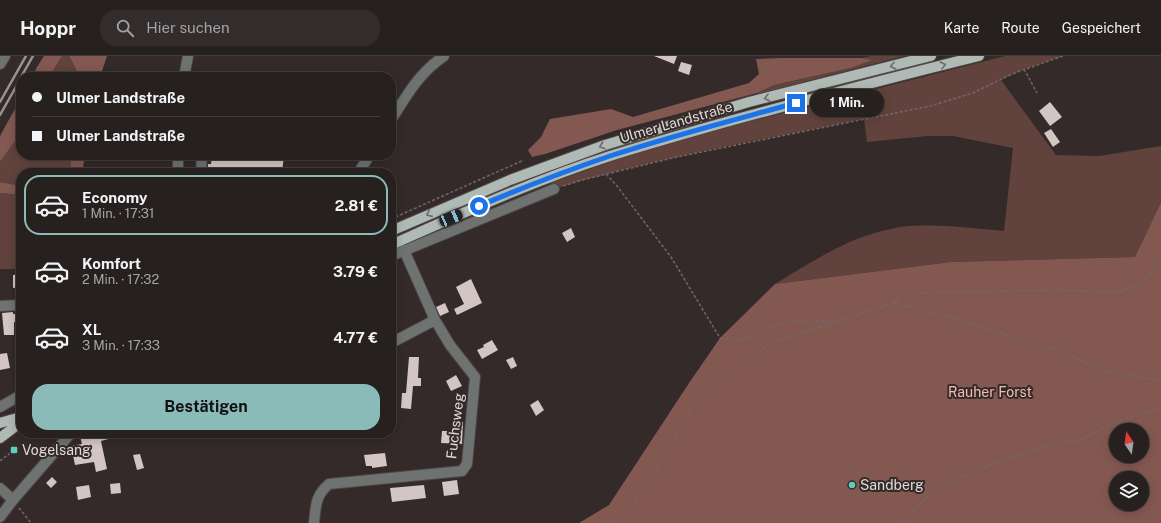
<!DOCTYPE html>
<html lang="de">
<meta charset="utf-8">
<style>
body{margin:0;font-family:"Public Sans",sans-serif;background:#322d2c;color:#f1f3f6;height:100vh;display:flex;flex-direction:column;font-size:15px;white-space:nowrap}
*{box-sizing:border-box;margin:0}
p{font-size:13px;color:#a4a3a4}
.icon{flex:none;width:22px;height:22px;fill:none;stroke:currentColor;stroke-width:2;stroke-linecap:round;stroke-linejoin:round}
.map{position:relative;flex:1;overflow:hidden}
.side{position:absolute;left:16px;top:112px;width:380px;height:270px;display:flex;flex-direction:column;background:#26201f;border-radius:16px;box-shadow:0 2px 10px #0003,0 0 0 1px #423e3d}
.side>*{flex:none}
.banner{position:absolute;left:16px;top:16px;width:380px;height:88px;border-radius:16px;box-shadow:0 2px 10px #0003,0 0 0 1px #423e3d;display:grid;align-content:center;height:88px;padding:0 16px;background:#26201f}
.needle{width:26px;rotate:347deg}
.tools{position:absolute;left:1109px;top:367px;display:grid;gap:8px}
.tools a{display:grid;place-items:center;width:40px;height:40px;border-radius:50%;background:#26201f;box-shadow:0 2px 10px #0003,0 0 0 1px #423e3d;font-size:20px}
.end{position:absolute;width:18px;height:18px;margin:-9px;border:5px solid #1a73e8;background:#fff;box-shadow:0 0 0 2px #fff}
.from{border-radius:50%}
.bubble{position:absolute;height:28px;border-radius:14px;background:#26201f;box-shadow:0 2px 10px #0003,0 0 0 1px #423e3d;font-size:13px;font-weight:700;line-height:28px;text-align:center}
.car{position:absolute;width:12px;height:24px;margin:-12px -6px;border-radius:5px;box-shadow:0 0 3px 1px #0007;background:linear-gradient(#222 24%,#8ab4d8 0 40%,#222 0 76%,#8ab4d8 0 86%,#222 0)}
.banner b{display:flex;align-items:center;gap:14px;height:38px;font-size:15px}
.banner b+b{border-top:1px solid #423e3d}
.banner i{width:10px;height:10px;background:#f1f3f6}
ul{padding:7px 0 0;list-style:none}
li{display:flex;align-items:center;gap:12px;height:60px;margin:0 8px 6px;padding:0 8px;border:2px solid transparent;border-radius:16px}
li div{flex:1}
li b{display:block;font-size:15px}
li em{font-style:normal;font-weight:700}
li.on{border-color:#8bbbb9}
li>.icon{width:36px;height:36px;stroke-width:1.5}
.action{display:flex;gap:8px;margin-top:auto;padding:8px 16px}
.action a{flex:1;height:46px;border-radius:16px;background:#8bbbb9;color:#111;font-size:16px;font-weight:700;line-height:46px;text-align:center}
header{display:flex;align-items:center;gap:24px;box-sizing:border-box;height:56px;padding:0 20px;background:#26201f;border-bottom:1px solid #423e3d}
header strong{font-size:19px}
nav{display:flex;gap:22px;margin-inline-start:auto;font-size:14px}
.search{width:280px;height:36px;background:#322d2c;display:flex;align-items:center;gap:10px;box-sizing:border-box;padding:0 14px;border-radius:16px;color:#a4a3a4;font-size:15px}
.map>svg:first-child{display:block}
.green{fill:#62423d}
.forest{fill:#835851;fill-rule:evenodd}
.building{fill:#d2c5c3}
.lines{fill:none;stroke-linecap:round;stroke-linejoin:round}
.minor-casing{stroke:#4f4645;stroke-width:12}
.major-casing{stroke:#4f4645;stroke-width:12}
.path{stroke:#716867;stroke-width:1.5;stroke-dasharray:3 2;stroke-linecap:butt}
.minor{stroke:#6e7372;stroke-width:10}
.major{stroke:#afbab7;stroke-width:10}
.rail{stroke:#9b9392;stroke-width:2.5}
.oneway{stroke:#6b6b69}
.route{stroke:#1a73e8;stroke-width:5}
.poi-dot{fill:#5dceb9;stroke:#332a29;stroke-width:1.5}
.labels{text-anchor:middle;stroke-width:4;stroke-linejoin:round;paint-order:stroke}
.street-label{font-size:14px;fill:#e1dad9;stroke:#332a29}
.park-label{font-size:14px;fill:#f6bbb1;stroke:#332a29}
.poi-label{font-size:14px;fill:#e1dad9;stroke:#332a29;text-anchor:start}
</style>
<header>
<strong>Hoppr</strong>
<div class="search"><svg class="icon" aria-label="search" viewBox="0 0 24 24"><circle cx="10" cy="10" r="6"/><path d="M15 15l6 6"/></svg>Hier suchen</div>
<nav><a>Karte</a><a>Route</a><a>Gespeichert</a></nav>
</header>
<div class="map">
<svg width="1161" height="467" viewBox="0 0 1161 467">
<rect width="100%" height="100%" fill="#332a29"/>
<path class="green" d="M62 0H69L80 21H49Z
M870 0H904L758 38 757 37 774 29 851 12 871 4 863 2Z
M1005 0H1063C1042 7 1021 13 1001 24L1056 99 1099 100 1161 90V146L1135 201 951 206 775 228C810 207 842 185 882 175 888 174 894 172 900 171 934 167 970 172 1004 175L1013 92 953 80H928L867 86 864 63C760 84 655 102 554 133L551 127 621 102 718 74 833 44Z
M15 85H21V99H70L71 110 67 117H21V130L0 126V106Z
M0 137 21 139V213H0Z"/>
<path class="forest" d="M44 0H62L49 21H32L37 11Z
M69 0H107L100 21H80Z
M781 2H863L872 4 851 12 774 29 757 37 617 74 545 98 532 101 528 94 541 81 550 63 611 53 633 61 749 27 759 18 756 3Z
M21 42V70L16 78H21V85H15L0 106V81L1 78Z
M70 99H85L82 117H67L71 110Z
M0 126 21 130V139L0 137Z
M1161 146V467H579L609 449 689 327 720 282 775 228 951 206 1135 201ZM1116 374H1142V400H1116ZM1116 422H1142V448H1116Z"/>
<path class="building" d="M654 0H677L674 8Z
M681 6 692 9 689 19 678 15Z
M1050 46 1062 61 1050 70 1039 55Z
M1051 73 1060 86 1053 91 1044 77Z
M212 99H284L282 117H208V108H211Z
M571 172 575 181 567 186 562 177Z
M21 218V231L13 232V219Z
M471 223 482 247 457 259 454 253 464 248 456 231Z
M445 247 449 256 440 260 436 251Z
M13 256V258H21V266H14V279H4L2 257Z
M492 284 498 294 482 303 477 294 484 291 483 289Z
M7 297 10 312 0 314V298Z
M409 301H419L418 322H421V330H413L411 353 401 352 402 337H406Z
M513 301 517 310 511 313 506 304Z
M456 319 462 330 451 335 446 325Z
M538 344 544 354 536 360 530 349Z
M452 366H463L462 388 441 387 442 375H452Z
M97 377H123V379L101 385 107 413 96 416 94 406 75 409 71 390 82 388 80 380Z
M385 397 387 410 372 412V410H366L364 399Z
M140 398 144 412 137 414 133 399Z
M52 421 57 426 51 432 46 427Z
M457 424 459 438 444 440 442 426Z
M120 427 121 437 111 438 110 428Z
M89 429 91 441 78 444 76 431Z
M424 429 426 442 392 446 390 432Z"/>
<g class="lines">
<defs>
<path id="minor" d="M0 8 5 0
M184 21 188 0
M391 64C407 39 419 17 444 0
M178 117V99
M201 117 202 99
M358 117 370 99
M391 200 554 133
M0 250 21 249
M391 287 435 264
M0 351 21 339
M0 432 13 444
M0 461 13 444 71 377
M314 467C316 450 315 440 329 428L462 415 467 408 475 321 450 289 435 264 404 194"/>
<path id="major" d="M391 175 510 124 605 89 749 46 931 0
M391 189C463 157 535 124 610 100 648 88 687 77 726 66 810 43 894 21 979 0
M0 367 21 361
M0 382 21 366"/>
</defs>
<use href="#minor" class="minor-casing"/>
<use href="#major" class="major-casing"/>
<path class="path" d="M1024 13 1037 37
M606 118 617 130 671 201 720 282 740 284 784 266 835 265
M563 130 582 124 677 101 930 50 973 37 1012 18 1063 0
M391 163 524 104
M894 247 900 240 911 237 1059 234 1119 236 1138 229 1153 214 1161 203
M0 405 14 394
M19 452 31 467
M605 467 630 453 666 398 692 351 727 318 772 286 894 247 942 259 1060 295 1106 315 1161 325
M903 467 929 438 945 428 995 407 1025 397 1045 390 1079 384 1118 365 1161 352"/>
<use href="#minor" class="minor"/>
<use href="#major" class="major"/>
<path class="rail" d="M21 21 33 0
M0 46 26 0
M0 59 21 22"/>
</g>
<defs><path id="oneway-chevron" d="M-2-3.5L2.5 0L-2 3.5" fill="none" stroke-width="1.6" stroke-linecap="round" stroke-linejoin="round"/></defs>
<g class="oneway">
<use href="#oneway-chevron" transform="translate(943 9) rotate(-14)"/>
<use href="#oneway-chevron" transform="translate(893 10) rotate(166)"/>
<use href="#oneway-chevron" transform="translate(767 42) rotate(166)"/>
<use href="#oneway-chevron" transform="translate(602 90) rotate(161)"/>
<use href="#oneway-chevron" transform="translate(429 158) rotate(156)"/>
</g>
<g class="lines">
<path class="route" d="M479 150C522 132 565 115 610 100 671 80 734 64 796 47"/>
</g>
<g class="poi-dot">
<rect x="10" y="390" width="8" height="8" rx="2"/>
<circle cx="852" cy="429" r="4"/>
</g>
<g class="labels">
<g class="street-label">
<text transform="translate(676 66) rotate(-16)" y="5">Ulmer Landstraße</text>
<text transform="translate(455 370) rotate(-83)" y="5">Fuchsweg</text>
</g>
<g class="park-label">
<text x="990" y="341">Rauher Forst</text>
</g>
<g class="poi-label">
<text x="22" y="399">Vogelsang</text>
<text x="860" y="434">Sandberg</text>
</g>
</g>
</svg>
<div class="tools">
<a><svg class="needle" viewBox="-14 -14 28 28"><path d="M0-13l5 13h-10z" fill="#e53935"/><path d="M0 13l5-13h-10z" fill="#a4a3a4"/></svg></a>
<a><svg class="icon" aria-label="layers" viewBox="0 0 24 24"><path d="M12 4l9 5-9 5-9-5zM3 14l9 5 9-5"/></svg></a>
</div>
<i class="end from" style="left:479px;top:150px"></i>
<i class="end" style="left:796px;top:47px"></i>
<div class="bubble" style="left:810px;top:33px;width:74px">1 Min.</div>
<i class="car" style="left:451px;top:162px;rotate:67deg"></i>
<div class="banner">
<b><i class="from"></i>Ulmer Landstraße</b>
<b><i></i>Ulmer Landstraße</b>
</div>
<section class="side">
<ul>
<li class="on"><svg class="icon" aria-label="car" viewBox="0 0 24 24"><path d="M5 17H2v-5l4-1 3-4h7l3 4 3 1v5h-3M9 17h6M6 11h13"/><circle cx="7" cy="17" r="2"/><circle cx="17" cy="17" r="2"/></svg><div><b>Economy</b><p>1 Min. · 17:31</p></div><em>2.81 €</em></li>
<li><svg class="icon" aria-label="car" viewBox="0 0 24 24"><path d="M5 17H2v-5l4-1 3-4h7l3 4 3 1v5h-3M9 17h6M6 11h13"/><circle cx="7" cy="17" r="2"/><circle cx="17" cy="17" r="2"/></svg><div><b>Komfort</b><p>2 Min. · 17:32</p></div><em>3.79 €</em></li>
<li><svg class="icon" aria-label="car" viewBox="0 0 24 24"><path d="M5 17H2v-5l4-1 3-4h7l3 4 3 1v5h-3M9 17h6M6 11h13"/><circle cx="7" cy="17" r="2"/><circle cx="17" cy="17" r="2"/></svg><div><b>XL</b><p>3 Min. · 17:33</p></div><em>4.77 €</em></li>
</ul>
<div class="action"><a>Bestätigen</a></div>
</section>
</div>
